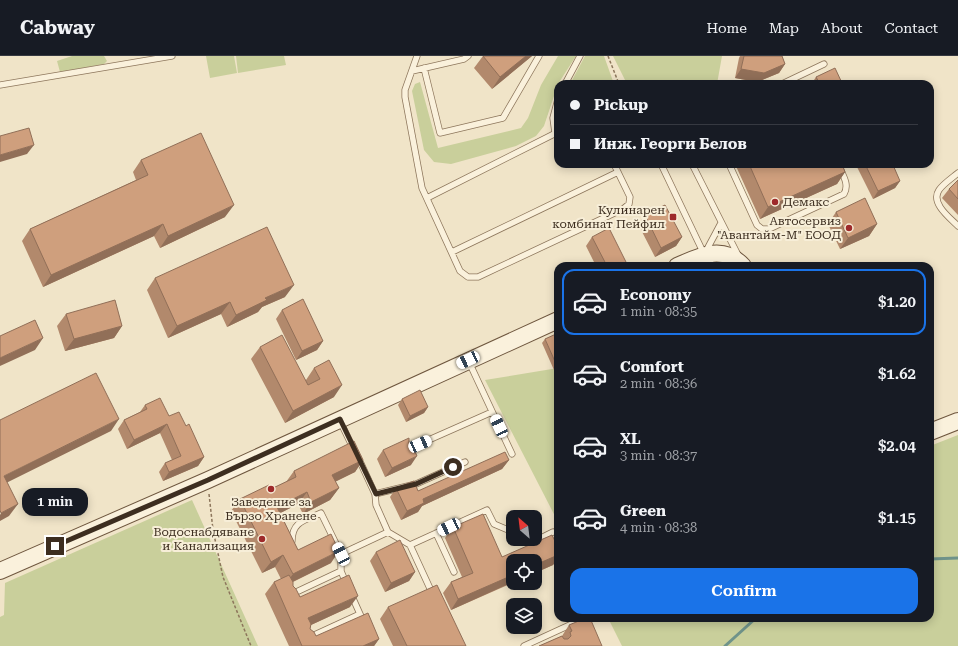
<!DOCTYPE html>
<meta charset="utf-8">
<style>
body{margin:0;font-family:"Roboto Serif",serif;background:#242831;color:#f1f3f6;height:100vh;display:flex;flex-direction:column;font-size:15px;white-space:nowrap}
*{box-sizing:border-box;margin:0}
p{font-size:13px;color:#9ea1a6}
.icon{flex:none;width:22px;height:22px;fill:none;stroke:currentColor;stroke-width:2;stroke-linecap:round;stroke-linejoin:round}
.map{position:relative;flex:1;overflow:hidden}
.sheet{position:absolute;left:554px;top:206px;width:380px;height:360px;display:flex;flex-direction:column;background:#171b24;border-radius:12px;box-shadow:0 2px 10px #0003}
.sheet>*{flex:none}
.guide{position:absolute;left:554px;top:24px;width:380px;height:88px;border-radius:12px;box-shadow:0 2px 10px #0003;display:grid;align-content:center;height:88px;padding:0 16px;background:#171b24}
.needle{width:26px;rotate:332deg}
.controls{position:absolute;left:506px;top:454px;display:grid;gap:8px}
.controls a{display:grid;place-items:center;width:36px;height:36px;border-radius:8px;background:#171b24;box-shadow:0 2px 10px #0003;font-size:20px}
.end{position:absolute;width:18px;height:18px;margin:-9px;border:5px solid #3d2e20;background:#fff;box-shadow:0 0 0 2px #fff}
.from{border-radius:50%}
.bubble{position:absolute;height:28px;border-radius:12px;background:#171b24;box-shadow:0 2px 10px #0003;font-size:13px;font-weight:600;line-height:28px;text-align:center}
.car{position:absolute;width:12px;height:24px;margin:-12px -6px;border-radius:5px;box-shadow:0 0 3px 1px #0007;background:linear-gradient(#fff 24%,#345 0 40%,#fff 0 76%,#345 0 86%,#fff 0)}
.guide b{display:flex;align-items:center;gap:14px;height:38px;font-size:15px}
.guide b+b{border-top:1px solid #363941}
.guide i{width:10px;height:10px;background:#f1f3f6}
ul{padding:7px 0 0;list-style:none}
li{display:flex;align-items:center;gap:12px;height:66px;margin:0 8px 6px;padding:0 8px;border:2px solid transparent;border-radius:12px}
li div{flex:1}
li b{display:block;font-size:15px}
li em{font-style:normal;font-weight:600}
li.active{border-color:#1a73e8}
li>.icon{width:36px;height:36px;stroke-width:1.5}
.action{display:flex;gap:8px;margin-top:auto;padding:8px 16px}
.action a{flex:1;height:46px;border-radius:12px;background:#1a73e8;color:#fff;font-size:16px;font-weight:600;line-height:46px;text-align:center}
header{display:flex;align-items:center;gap:24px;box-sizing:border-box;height:56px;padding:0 20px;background:#171b24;border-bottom:1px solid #363941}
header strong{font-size:19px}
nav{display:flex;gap:22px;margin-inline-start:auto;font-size:14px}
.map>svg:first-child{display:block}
.green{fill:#c9cf9b}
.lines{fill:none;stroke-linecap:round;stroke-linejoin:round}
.stream{stroke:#6f938a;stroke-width:3}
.lane-casing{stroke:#8d765c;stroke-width:7}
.secondary-casing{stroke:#6f573f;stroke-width:18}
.path{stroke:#8d765c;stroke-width:1.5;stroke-dasharray:3 2;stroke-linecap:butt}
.lane{stroke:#faf1dc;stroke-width:5.5}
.secondary{stroke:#faf1dc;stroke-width:16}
.wall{fill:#b2896c}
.shaded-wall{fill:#916f58}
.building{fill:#cf9f7d;stroke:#916f58}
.route{stroke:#3d2e20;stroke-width:5}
.poi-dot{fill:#9e2a2b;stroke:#f7eed8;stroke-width:1.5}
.labels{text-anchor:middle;stroke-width:4;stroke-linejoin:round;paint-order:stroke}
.poi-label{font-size:12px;fill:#3d2e20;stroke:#f7eed8;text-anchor:end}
</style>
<header>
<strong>Cabway</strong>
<nav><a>Home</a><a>Map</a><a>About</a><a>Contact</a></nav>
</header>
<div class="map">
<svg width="958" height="590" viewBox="0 0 958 590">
<rect width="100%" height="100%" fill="#f0e4c8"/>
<path class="green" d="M72 0H104L107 5 104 8 60 16 57 5Z
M206 0H234L237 17 210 22Z
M236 0H284L286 9 238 17Z
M558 0H576L558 28 544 70 536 80 516 90 451 108 434 106 424 94 412 35 415 28 420 26 438 92 521 72 528 62 541 29Z
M585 0H604L614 28H570Z
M613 0H722L717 28H627Z
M558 312V466L485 324Z
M958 379V590H622L608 562H930V390Z
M192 444 258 590H0V561L4 559 5 527Z"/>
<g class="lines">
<path class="stream" d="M930 503 958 502
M725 590 756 562"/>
<defs>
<path id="lane" d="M417 0 405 34V41L422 132 460 215 468 221H478L623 153 629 148 630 141 614 108
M424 12 440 77 503 62 539 0
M412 15 464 3 468 0
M565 28 580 0
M782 28 824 8
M0 29 172 0
M555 77 553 62 558 43
M661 108 704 198
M692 108 738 199
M729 108 757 169 762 173H769L844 138C850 128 842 118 838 108
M958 117C952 122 943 128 939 134 930 147 950 162 958 170
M427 142 558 76
M452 196 618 116
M705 197 721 167
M469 306 512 398
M340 365 354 394
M406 394 492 356
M358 401 375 438 376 449 388 476 410 489 433 539
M375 438 416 428 465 406
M436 477 454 516
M531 483 535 485 553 476
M292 485C292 465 306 464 321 457L341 498
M410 489 487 454 494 468 513 476
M346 527 341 515V498L388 476
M292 538 341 515
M351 538 364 567
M310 581 360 558
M524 590 585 562"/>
<path id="secondary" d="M677 210C700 200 723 188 743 210
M930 376 958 365
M0 515 208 424 558 264"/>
</defs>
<use href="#lane" class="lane-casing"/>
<use href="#secondary" class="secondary-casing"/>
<path class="path" d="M608 0 619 28
M209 438 213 474 223 521 251 590"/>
<use href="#lane" class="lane"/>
<use href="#secondary" class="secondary"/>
</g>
<path class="wall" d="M483 0H532L492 33 474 12Z
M740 0H782L785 8 779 17 757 26 735 22 739 2Z
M816 21 842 27 841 28H812V27Z
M141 104 225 161 160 192 154 180 43 231 22 185 30 173 136 124 133 116Z
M735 108H842L845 116 837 128 760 163Z
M857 108H886L888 111 900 125 895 132 873 143 856 109Z
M958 124V159L942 142 949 133Z
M836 156 877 168 869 180 840 193 828 168Z
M645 159 682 181 676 190 655 201 638 168Z
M592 181 627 208 626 210H596L586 190Z
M155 222 285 241 262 251 258 256 227 271 221 258 168 282 147 234Z
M282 254 323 285 317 294 296 304 276 263Z
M66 258 122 270 114 282 65 295 57 270Z
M545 283 558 312 554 314 542 287Z
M260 291 306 324 314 312 334 341 285 367 251 303Z
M402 343 428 351 424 357 406 366 398 349Z
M145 349 169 360 186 370 204 401 198 410 163 425 159 416 165 407 172 404 160 377 127 393 118 373 124 364 140 356Z
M383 394 411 409 385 421 377 403Z
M363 404 355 416 335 426 339 432 330 444 303 458 298 448 280 457 298 494 331 507 293 526V530L300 541 350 551 311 569 310 573 316 580 379 583 374 590H289L265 538 274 526 281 523 275 511 262 517 231 455 240 443 271 433 286 426 294 415Z
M509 404 502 413 422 450 418 456 401 464 390 441 396 432 418 435Z
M453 471 502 501 558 491V502L553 509 451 554 443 537 451 526 462 521 445 482Z
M376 496 415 516 409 525 385 536 370 505Z
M388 551 465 590H393L380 563Z
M569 569 602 590H539L562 580Z"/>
<path class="shaded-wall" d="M526 0H532L492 33 500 21Z
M785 8 779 17 757 26 735 22 741 13Z
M34 89 27 98 0 106V99Z
M845 116 837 128 760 163 768 151Z
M900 125 895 132 873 143 878 135Z
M234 149 225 161 160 192 168 180Z
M163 168 154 180 43 231 51 219Z
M877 168 869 180 840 193 848 182Z
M682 181 676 190 655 201 661 192Z
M294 229 285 241 262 251 258 256 227 271 236 259 265 242Z
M230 246 221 258 168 282 177 270Z
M122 270 114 282 65 295 74 283Z
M43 282 35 294 0 310V302Z
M323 285 317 294 296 304 302 295Z
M558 309V312L554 314 557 310Z
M342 329 334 341 285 367 293 355Z
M428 351 424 357 406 366 410 360Z
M119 363 111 375 0 430 4 420Z
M167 368 160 377 127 393 134 384Z
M417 400 411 409 385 421 392 412Z
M204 401 198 410 163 425 169 416Z
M363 404 355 416 324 431 332 419Z
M509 404 502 413 422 450 418 456 401 464 407 455 423 443Z
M339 432 330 444 303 458 311 446Z
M307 436 298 448 269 463 277 451Z
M18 448 9 460 0 465V459L1 457Z
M339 495 331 507 284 530 293 518Z
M283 499 275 511 262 517 271 506Z
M558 499V502L553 509 535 517V509Z
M415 516 409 525 385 536 391 527Z
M513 519V526L451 554 458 543Z
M358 540 350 551 300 574 308 562Z
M379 583 374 590H363Z"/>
<path class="building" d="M483 0H526L500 21Z
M744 0H782L785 8 764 17 741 13Z
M835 12 842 27 840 28H820L816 21Z
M29 72 34 89 0 99V80Z
M201 77 234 149 168 180 163 168 51 219 30 173 148 119 141 104Z
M749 108H842L845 116 768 151Z
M865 108H886L888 111 893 109 900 125 878 135Z
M958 124V143L949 133Z
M865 142 877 168 848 182 836 156Z
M665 149 682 181 661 192 645 159Z
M267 171 294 229 265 242 267 244 236 259 230 246 177 270 155 222Z
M609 172 627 208 623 210H607L592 181Z
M303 243 323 285 302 295 282 254Z
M115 244 122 270 74 283 66 258Z
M35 264 43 282 0 302V280Z
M556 278 558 282V309L557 310 545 283Z
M282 279 308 329 320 323 314 312 329 304 342 329 293 355 260 291Z
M96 317 119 363 4 420 18 448 1 457 0 454V364Z
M420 334 428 351 410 360 402 343Z
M160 342 169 360 179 356 186 370 189 368 204 401 169 416 165 407 181 400 167 368 134 384 124 364 147 353 145 349Z
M409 382V387L412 389 417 400 392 412 383 394Z
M354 385 363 404 332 419 339 432 311 446 307 436 277 451 298 494 331 478 339 495 293 518 283 499 271 506 240 443 269 429 271 433 296 421 294 415Z
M505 396 509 404 423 443 424 447 407 455 396 432 414 425 418 435Z
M483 458 502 501 552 479 558 491V499L535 509V505H513V519L458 543 451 526 473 517 453 471Z
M400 484 415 516 391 527 376 496Z
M289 519 293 526V530L296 533 300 541 349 519 358 540 308 562 311 568 310 573 314 576 316 580 368 557 379 583 363 590H302L274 526Z
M437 529 466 590H407L388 551Z
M586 562H590L602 590H539L562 580 564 583H568L571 580 570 576 572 575 569 569Z"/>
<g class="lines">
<path class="route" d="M55 490 208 424 340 363 376 438 416 428 453 411"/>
</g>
<g class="poi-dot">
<circle cx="775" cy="146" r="4"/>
<rect x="669" y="157" width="8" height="8" rx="2"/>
<circle cx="849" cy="172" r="4"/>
<circle cx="271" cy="433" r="4"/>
<circle cx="262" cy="483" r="4"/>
</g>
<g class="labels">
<g class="poi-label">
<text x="783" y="150" text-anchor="start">Демакс</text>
<text x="665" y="158">Кулинарен<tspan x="665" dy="14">комбинат Пейфил</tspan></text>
<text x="841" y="169">Автосервиз<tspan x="841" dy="14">"Авантайм-М" ЕООД</tspan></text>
<text x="271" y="450" text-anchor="middle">Заведение за<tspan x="271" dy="14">Бързо Хранене</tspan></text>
<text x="254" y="480">Водоснабдяване<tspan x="254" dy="14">и Канализация</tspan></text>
</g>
</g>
</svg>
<div class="controls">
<a><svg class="needle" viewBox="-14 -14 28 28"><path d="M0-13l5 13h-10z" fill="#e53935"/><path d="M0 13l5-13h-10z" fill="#9ea1a6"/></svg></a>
<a><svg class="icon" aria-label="locate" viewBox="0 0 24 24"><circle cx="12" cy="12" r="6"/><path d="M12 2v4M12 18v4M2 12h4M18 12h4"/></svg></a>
<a><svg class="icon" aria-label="layers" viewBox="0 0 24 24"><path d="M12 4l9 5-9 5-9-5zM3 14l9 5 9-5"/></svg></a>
</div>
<i class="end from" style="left:453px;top:411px"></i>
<i class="end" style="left:55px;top:490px"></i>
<div class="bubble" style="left:22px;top:432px;width:66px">1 min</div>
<i class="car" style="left:468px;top:304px;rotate:245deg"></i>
<i class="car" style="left:499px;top:370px;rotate:335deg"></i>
<i class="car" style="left:420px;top:388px;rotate:66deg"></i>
<i class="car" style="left:449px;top:471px;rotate:245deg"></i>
<i class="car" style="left:341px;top:498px;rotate:334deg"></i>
<div class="guide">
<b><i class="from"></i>Pickup</b>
<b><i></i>Инж. Георги Белов</b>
</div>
<section class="sheet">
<ul>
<li class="active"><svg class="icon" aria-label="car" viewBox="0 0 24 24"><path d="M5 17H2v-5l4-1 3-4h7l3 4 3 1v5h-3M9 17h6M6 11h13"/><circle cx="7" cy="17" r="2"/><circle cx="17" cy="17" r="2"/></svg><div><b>Economy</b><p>1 min · 08:35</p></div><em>$1.20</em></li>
<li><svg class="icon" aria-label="car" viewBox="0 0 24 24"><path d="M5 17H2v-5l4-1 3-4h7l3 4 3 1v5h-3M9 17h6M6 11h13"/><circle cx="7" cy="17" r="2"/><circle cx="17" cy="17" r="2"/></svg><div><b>Comfort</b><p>2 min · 08:36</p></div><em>$1.62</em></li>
<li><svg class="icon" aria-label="car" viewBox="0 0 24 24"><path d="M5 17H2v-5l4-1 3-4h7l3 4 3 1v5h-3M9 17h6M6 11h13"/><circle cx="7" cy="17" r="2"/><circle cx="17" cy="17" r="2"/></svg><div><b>XL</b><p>3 min · 08:37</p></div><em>$2.04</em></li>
<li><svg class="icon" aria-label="car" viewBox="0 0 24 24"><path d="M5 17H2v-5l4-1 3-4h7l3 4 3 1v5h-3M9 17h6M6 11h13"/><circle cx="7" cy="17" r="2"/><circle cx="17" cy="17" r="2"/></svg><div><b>Green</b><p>4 min · 08:38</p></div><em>$1.15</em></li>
</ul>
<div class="action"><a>Confirm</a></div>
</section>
</div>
